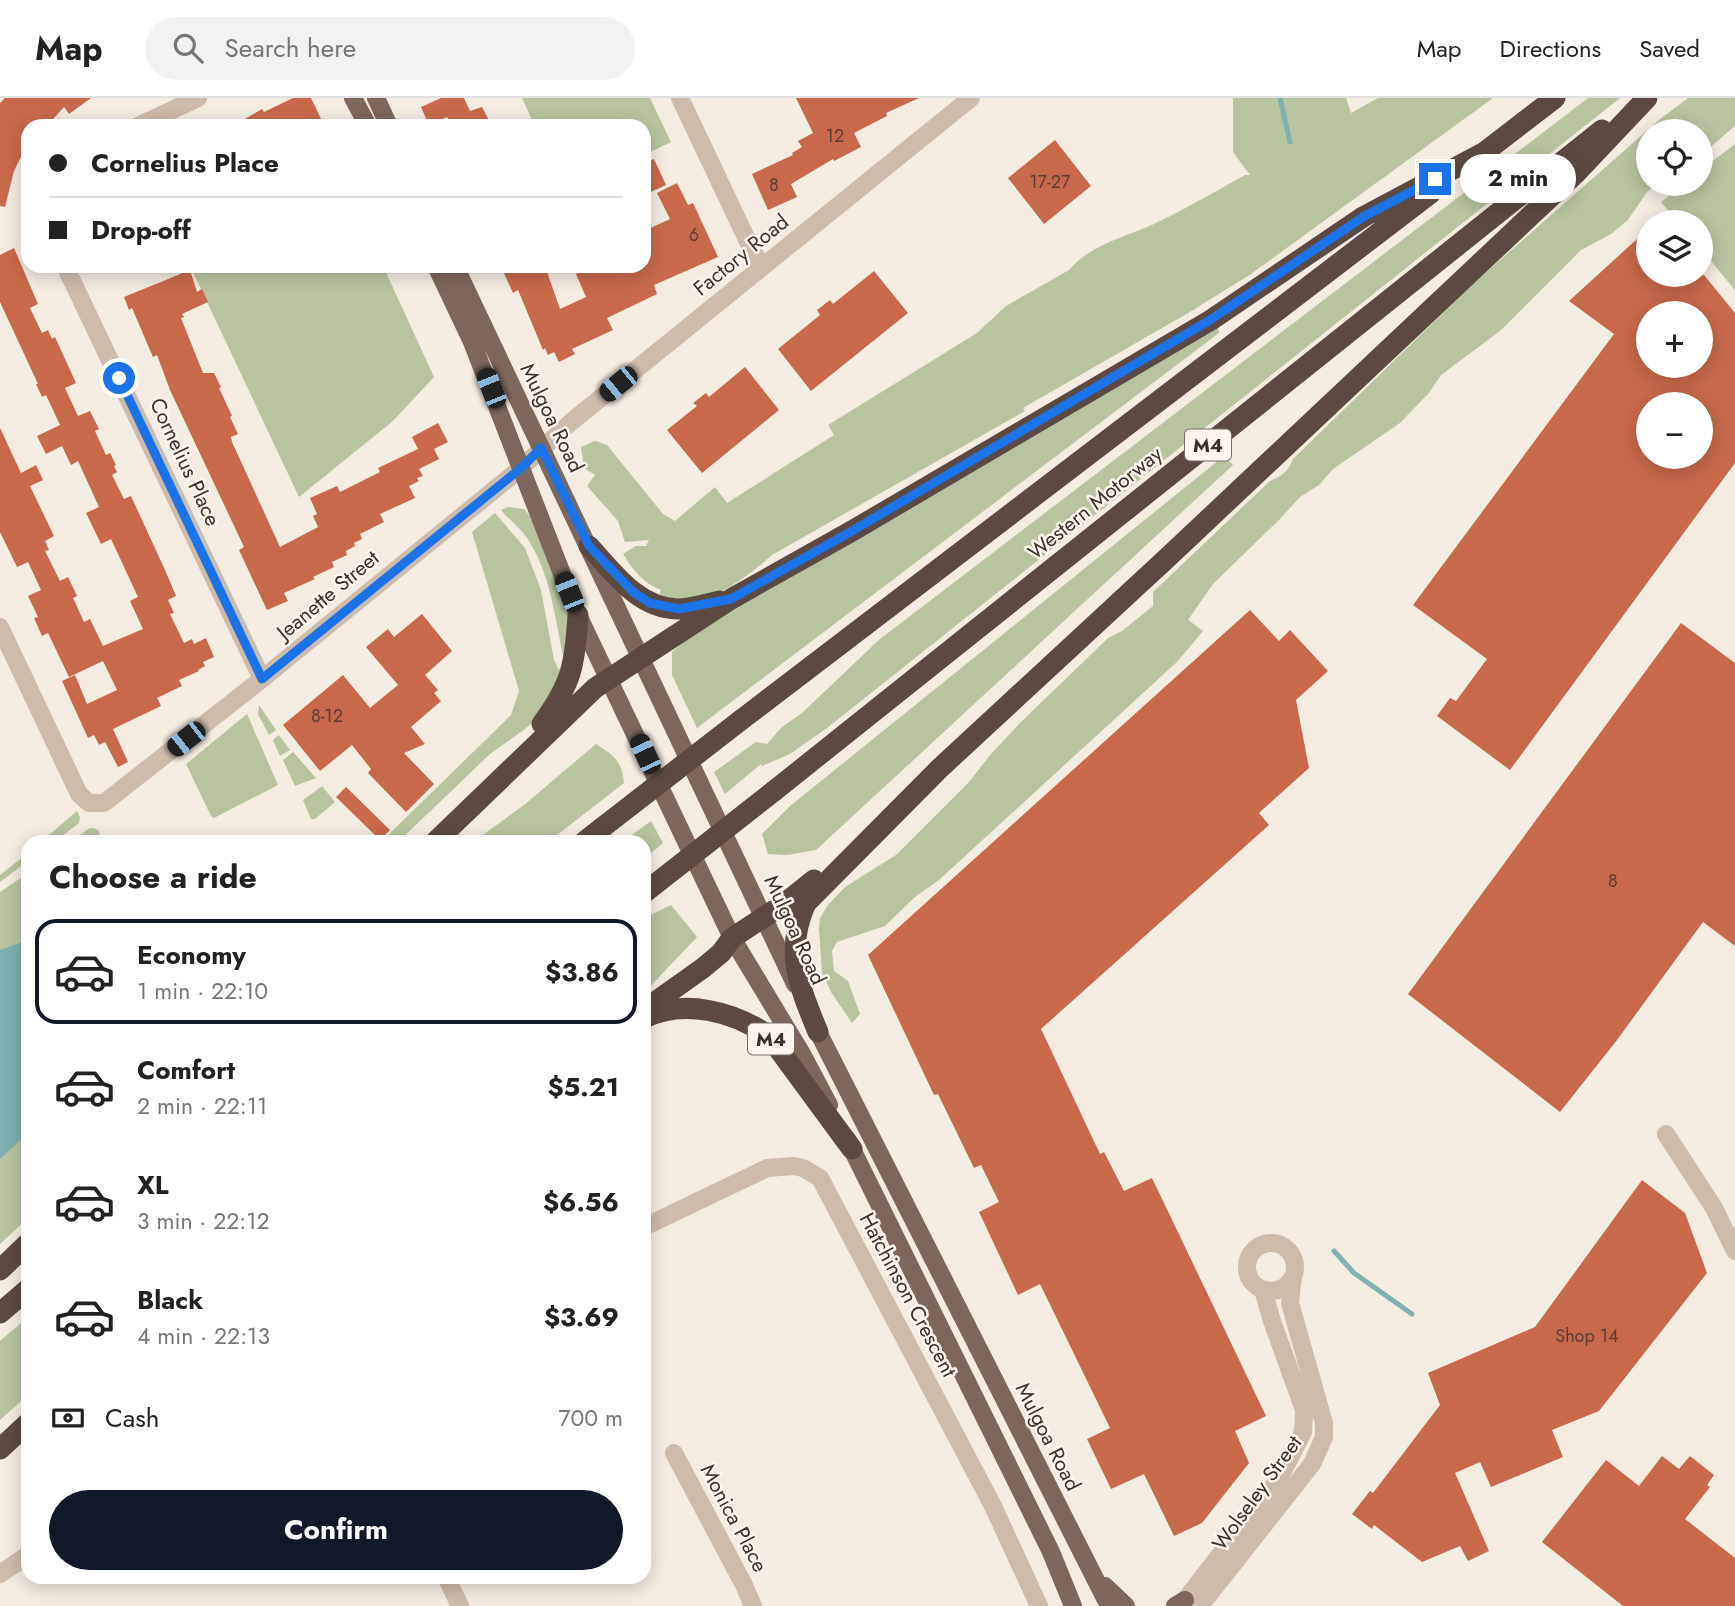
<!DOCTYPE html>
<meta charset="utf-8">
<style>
body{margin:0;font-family:Jost,sans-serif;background:#f2f2f2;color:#222;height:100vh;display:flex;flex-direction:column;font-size:26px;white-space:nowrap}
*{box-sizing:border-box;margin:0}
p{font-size:23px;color:#767676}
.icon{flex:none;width:38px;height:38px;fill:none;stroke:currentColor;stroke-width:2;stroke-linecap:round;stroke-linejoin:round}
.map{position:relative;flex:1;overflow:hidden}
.side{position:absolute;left:21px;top:737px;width:630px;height:749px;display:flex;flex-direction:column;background:#fff;border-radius:21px;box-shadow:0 4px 18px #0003}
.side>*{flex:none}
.banner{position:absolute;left:21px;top:21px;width:630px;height:154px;border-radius:21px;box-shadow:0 4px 18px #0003;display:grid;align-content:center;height:154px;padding:0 28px;background:#fff}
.fabs{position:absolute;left:1636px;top:21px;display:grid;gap:14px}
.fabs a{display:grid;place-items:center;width:77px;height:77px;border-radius:50%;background:#fff;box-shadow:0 4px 18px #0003;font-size:35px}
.end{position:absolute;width:32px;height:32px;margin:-16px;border:9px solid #1a73e8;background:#fff;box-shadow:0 0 0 4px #fff}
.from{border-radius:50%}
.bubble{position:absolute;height:49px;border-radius:24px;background:#fff;box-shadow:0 4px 18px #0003;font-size:23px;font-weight:700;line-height:49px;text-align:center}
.car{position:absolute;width:21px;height:42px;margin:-21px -10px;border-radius:9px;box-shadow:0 0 5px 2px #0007;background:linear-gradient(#222 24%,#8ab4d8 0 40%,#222 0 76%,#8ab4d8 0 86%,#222 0)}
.banner b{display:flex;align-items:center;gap:24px;height:66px;font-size:26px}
.banner b+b{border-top:2px solid #e0e0e0}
.banner i{width:18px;height:18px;background:#222}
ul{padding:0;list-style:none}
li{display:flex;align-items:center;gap:21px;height:105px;margin:0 14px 10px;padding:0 14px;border:4px solid transparent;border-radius:21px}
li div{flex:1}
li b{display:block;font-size:26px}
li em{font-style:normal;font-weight:700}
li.selected{border-color:#111827}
li>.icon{width:63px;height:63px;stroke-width:1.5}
h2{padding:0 28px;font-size:32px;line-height:84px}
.pay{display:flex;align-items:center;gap:18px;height:77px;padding:0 28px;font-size:26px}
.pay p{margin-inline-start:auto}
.button{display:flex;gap:14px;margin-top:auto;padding:14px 28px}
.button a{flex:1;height:80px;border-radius:42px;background:#111827;color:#fff;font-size:28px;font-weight:700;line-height:80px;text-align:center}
header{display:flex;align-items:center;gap:42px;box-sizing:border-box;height:98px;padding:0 35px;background:#fff;border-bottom:2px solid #e0e0e0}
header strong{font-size:33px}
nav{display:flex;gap:38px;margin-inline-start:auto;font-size:24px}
.search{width:490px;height:63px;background:#f2f2f2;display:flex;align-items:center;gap:18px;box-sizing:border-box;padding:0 24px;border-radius:38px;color:#767676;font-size:26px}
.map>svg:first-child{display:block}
.green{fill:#b8c4a0}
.water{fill:#7fb0b2}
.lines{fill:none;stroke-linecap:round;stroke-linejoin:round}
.stream{stroke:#7fb0b2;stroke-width:5}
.building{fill:#c8694b;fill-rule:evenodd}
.minor{stroke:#cdbbac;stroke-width:18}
.tertiary{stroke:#cdbbac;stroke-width:18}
.primary{stroke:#7d675c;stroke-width:18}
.motorway{stroke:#5c4a42;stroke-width:21}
.motorway-bridge{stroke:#5c4a42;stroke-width:21}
.route{stroke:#1a73e8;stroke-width:9}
.labels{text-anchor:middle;stroke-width:5;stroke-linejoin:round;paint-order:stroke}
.number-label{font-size:18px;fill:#5e3e33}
.shield{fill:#fbf5ee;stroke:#756b66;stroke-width:2}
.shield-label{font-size:19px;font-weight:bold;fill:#3b302b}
.street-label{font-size:21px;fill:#3b302b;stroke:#fbf5ee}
</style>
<header>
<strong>Map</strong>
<div class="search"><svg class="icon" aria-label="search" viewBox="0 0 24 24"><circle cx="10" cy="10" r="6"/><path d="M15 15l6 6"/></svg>Search here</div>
<nav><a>Map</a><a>Directions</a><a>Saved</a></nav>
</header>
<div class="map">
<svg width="1735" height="1508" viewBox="0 0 1735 1508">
<rect width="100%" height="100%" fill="#f4ebe1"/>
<path class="green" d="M522 0H650L671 44 644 57V28H535Z
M1233 0H1346L1351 15 1378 0H1493L1251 176 1190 214 1023 310 1025 313 772 457C754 473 716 503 691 503 681 504 669 501 658 500L661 492C643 485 633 472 623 456L636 448H646L649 442 625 444 618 423 587 388 595 377 584 370 581 349 595 343 607 347 663 416 675 423 715 389 727 405 834 337 828 327 977 235 1006 208 1069 172C1090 147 1125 139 1154 126 1185 111 1215 94 1245 77H1250L1233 54Z
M1588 0H1620L827 630 790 656 762 668 761 666 725 696 714 674 756 644 767 646 782 629 802 615 880 541Z
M1688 0H1735V28L1701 57V33H1648V86H1656L1647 94 1628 122 1611 136 1581 152 1500 233 1441 277 1429 295 1400 325 1333 371 1319 387 1300 399 1280 421 1213 486 1188 522 1203 533 1178 563 939 782 915 799 885 828 837 844 832 853 834 873 848 883 860 916 852 925 831 894 822 875 819 831 820 820 828 807 845 789 896 757 969 684 991 656 1020 625 1108 540 1122 533 1153 508V494L1270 383C1282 378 1288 374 1293 361L1474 185 1659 22Z
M1735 46V192L1701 151V124H1678L1661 104 1684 86H1701V72Z
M190 168H383L434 279 393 323 299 399Z
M1218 229 1219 235 697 630 672 577V554L681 546 719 519Z
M1224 358 1233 367 816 752 787 757 768 756 762 736 790 708Z
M508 409 524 411 530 418 560 490 568 518 564 562C555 521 551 476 527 440 520 429 509 422 501 412Z
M495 415 525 450 541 492 554 562 558 570 566 576 547 612 525 631 490 656 398 744H381L511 617 519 593 472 434Z
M259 607 276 632 269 637 258 616Z
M247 616 278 687 214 720 211 718 186 666Z
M279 637 290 652 280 658 273 642Z
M596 646C614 658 622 662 624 685L548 744H473L524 707Z
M293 654 316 680 295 688 283 662Z
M322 688 335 704 315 721H311L303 702Z
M77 713 80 719 79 725 54 744H41Z
M651 723 663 745 644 761V744H622Z
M93 730 98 732 103 744H71L88 731Z
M28 755V763L0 784V777Z
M28 775V1120L0 1146V794Z
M671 807 697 839 644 895V820Z
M28 1219V1297L0 1322V1243Z"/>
<path class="water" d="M28 842V1035L0 1061V852Z"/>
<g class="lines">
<path class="stream" d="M1280 0 1290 44
M1334 1153 1354 1175 1412 1216"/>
</g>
<path class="building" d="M5 0H91L69 16 64 9 47 28H28V44L14 73 5 109 0 108V5Z
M293 0H311L322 23 311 28H233L262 11 264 14Z
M441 0H464L470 13 482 9 492 28H452L447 19 429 27 421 9Z
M796 0H919L886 15 887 18 854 35 861 49 834 63 833 61 791 86 797 99 768 112 752 76 793 57 792 55 802 49 798 43 813 35Z
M1055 42 1091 88 1044 126 1008 80Z
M654 61 666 87 644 97V65Z
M677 85 688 107 693 105 718 159 654 187 657 196 607 220 613 232 572 251 575 256 559 264 554 254 548 257 545 250 543 252 518 192 513 195 503 173 513 168H545L560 211 586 199 576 176 593 168H644V133L670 121 657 95Z
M1648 131V177H1704L1735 215V365L1510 672 1437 618 1450 600 1456 603 1487 561 1413 507 1614 236 1569 203ZM1648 215H1701V268H1648ZM1648 306H1701V359H1648Z
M14 150 38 206 30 210 42 235 48 232 52 241 55 239 76 285 65 290 78 318 90 313 99 331 95 333 106 357 110 355 116 367 114 368 117 374 112 377 124 401 131 398 165 472 176 498 168 502 174 515 170 516 184 545 192 541 194 546 206 540 214 559 203 564 205 568 198 572 199 573 179 582 182 588 157 600 161 608 113 631 128 664 118 669 105 644 99 647 94 637 88 640 62 583 75 577 87 606 117 592 103 563 69 579 48 535 42 538 34 520 38 519 28 498 41 492 28 464 17 469 0 434V330L21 375 36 367 43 382 30 388 54 438 45 443 49 452 45 453 60 483 68 479 77 498 73 500 84 524 90 521 103 548 143 531 130 503 138 499 111 441 101 446 86 415 99 409 78 363 71 367 62 348 46 356 37 338 60 327 46 297 42 299 36 286H38L0 204V157Z
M190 172 197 194 202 191 208 204 182 216 184 219 181 220 203 275H214L221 289 219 290 232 318 230 319 238 336 231 339 232 344 280 449 318 429 313 418 317 416 310 400 337 388 340 394 380 374 378 370 418 351 412 339 438 325 448 344 434 351 439 361 419 371 423 378 417 380 419 383 409 388 415 400 380 416 384 424 360 436 362 441 354 445 355 448 346 453 347 457 332 464 334 469 313 479 315 481 284 495 288 503 267 512 239 452 244 449 170 292 157 257 153 259 132 210 129 212 124 199Z
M874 173 908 215 811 293 778 251 820 217 817 212 830 202 833 206Z
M745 269 779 312 702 375 667 332 697 308 693 305 706 295 709 299Z
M1250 512 1279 543 1290 532 1328 573 1296 602 1309 670 1259 715 1269 727 1041 931 1100 1056 1104 1054 1124 1093 1152 1080 1266 1318 1235 1333 1249 1365 1202 1425 1174 1438 1144 1376 1111 1391 1087 1341 1110 1330 1040 1186 1018 1197 979 1114 999 1104 981 1067 974 1070 938 996 934 997 868 857Z
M422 516 452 553 425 577 438 592 434 595 441 603 411 629 425 646 404 655 434 686 406 714 368 675 371 671 352 647 320 673 283 627 343 577 370 610 398 587 366 549 388 531 394 539Z
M1681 525 1735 565V848L1703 824 1617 942 1560 1014 1408 896Z
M346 689 390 732 380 742 336 699Z
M1642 1082 1685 1115 1707 1175 1599 1313 1552 1332 1563 1359 1491 1389 1480 1364 1455 1375 1489 1453 1468 1463 1460 1448 1422 1464 1374 1427 1372 1431 1352 1416 1370 1393 1373 1395 1440 1307 1428 1275 1535 1229Z
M1662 1358 1679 1371 1690 1358 1714 1377 1707 1387 1710 1389 1685 1421 1735 1460V1508H1623L1542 1444 1606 1362 1639 1388Z"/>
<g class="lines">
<path class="minor" d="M680 0 751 150 762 169
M138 28 198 0
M65 168 262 581
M0 529 79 696 89 705H104L262 581 521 370
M1666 1036 1714 1110 1735 1153
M644 1129 767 1070 794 1068 803 1070 820 1080 993 1408 1039 1508
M1247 1169a24 24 0 1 1 48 0a24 24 0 1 1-48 0Z
M674 1355 744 1487 753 1508
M0 1476 28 1457
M446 1479 460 1508
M1185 1502 1279 1381 1303 1334 1304 1312 1272 1223 1263 1192
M1200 1508 1312 1366 1324 1339V1325L1290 1205 1293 1178"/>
<path class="tertiary" d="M521 370 571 324 971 0"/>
<path class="primary" d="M353 0 368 28
M376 0 389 28
M436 168 472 244 578 517 732 840 802 956 829 1007
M455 168 795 886
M813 924 1109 1508
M847 1041 1051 1454 1073 1508
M1105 1488 1126 1508
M1175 1508 1185 1502"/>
<path class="motorway" d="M1473 63 1555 0
M589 448C613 474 638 510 677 511 691 511 706 506 720 503
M741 622 1431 95
M542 626C572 585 575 567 578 517
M774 693 1602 32
M435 744 595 590 731 501 852 433 1211 222 1363 119 1483 55
M584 744 603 729
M644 912 703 870 721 855 732 840 784 806 814 782
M644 920C684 900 735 914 769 938L852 1051
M818 934C799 888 784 853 806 805L939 671 1166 461 1577 74 1647 0
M0 1172 28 1145
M0 1215 28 1191
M0 1351 28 1325"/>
<path class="motorway-bridge" d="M603 729 741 622
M644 795 774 693"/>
</g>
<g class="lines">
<path class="route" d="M119 280 262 581 521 370 541 350 589 448 633 494 650 505 679 511 731 501 852 433 1210 222 1363 119 1435 81"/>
</g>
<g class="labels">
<g class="number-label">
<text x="835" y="44">12</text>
<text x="1050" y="90">17-27</text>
<text x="774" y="93">8</text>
<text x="694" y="143">6</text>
<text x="327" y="624">8-12</text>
<text x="1613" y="789">8</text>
<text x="1587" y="1244">Shop 14</text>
</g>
<g class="shield">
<rect x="1185" y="331.5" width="46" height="31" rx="5"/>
<rect x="748" y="925.5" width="46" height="31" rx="5"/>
</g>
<g class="shield-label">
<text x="1208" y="354">M4</text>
<text x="771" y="948">M4</text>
</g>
<g class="street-label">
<text transform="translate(741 157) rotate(-39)" y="7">Factory Road</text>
<text transform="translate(552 320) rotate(64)" y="7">Mulgoa Road</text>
<text transform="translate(185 364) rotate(65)" y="7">Cornelius Place</text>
<text transform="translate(1095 405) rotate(-39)" y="7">Western Motorway</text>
<text transform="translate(328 497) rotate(-40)" y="7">Jeanette Street</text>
<text transform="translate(795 832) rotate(65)" y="7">Mulgoa Road</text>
<text transform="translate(908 1197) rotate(62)" y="7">Hatchinson Crescent</text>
<text transform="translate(1048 1339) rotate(63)" y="7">Mulgoa Road</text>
<text transform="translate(1257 1395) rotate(-54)" y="7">Wolseley Street</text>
<text transform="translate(734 1420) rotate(62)" y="7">Monica Place</text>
</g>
</g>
</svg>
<div class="fabs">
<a><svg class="icon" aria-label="locate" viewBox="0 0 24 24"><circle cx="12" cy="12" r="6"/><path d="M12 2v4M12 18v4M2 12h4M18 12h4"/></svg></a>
<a><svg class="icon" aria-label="layers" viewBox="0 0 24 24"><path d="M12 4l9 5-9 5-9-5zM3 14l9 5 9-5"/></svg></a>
<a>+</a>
<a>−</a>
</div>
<i class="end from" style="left:119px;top:280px"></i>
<i class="end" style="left:1435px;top:81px"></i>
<div class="bubble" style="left:1460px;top:56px;width:116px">2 min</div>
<i class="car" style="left:618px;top:286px;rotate:231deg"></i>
<i class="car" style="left:491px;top:290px;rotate:338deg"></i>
<i class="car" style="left:569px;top:494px;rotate:338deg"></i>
<i class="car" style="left:186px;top:641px;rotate:232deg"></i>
<i class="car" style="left:645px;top:656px;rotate:335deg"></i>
<div class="banner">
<b><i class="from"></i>Cornelius Place</b>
<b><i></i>Drop-off</b>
</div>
<section class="side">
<h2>Choose a ride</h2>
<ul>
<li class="selected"><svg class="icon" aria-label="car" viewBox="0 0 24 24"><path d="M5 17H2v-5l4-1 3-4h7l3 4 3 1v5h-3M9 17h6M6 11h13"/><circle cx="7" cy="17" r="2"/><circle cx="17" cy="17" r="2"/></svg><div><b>Economy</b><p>1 min · 22:10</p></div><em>$3.86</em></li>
<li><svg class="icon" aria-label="car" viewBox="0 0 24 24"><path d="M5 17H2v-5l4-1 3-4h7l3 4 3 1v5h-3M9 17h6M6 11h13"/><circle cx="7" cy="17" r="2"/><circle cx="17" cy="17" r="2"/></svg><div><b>Comfort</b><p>2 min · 22:11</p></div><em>$5.21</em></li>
<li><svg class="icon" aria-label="car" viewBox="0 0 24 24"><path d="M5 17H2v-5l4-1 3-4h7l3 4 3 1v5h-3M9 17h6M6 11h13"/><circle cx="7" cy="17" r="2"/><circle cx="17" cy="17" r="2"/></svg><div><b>XL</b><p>3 min · 22:12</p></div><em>$6.56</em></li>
<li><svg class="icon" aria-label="car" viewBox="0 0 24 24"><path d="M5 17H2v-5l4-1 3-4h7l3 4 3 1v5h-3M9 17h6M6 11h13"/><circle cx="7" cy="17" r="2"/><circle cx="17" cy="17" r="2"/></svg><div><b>Black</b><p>4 min · 22:13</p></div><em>$3.69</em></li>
</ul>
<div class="pay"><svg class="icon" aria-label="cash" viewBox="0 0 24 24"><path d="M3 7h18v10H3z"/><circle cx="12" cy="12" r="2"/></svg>Cash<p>700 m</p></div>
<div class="button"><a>Confirm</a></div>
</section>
</div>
